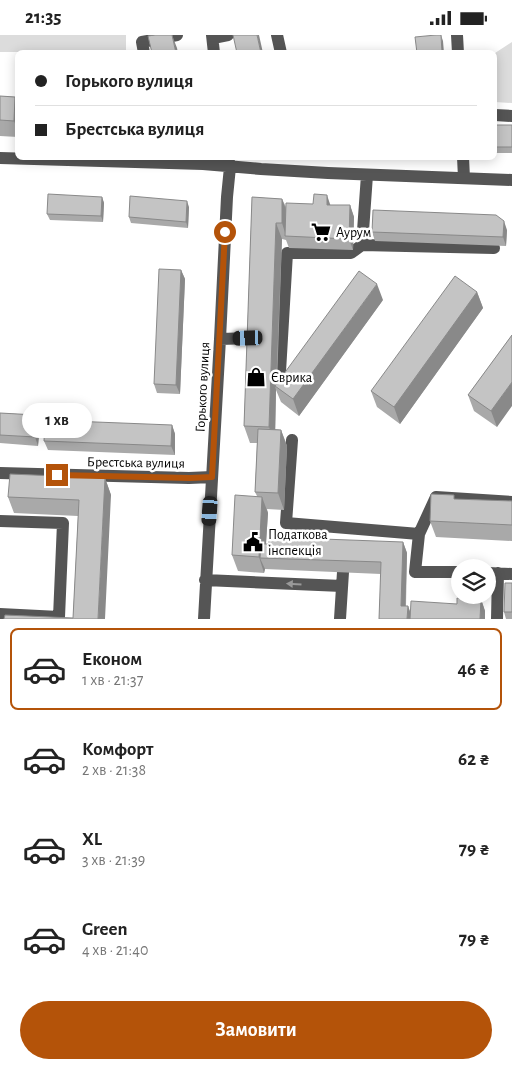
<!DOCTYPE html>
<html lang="uk">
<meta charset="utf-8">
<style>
body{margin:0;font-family:"Alegreya Sans",sans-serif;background:#f6f6f6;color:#222;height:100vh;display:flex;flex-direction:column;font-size:19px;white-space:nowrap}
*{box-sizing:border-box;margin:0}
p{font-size:16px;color:#767676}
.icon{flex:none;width:28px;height:28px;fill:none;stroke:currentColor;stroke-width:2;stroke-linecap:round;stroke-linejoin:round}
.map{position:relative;height:584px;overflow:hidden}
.drawer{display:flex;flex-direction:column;background:#fff;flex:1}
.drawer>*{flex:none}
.banner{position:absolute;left:15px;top:15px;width:482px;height:110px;border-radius:8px;box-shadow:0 2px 12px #0003;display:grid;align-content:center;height:110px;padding:0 20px;background:#fff}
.fabs{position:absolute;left:451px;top:524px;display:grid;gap:10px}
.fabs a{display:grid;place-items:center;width:45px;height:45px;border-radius:50%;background:#fff;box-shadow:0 2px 12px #0003;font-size:25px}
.end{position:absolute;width:22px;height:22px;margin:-11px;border:6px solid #b45309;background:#fff;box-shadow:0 0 0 2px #fff}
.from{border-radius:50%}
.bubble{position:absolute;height:35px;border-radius:18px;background:#fff;box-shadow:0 2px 12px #0003;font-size:16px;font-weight:700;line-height:35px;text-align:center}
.car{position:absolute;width:15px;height:30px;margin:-15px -8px;border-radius:6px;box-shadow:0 0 4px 1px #0007;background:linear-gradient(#222 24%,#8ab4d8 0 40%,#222 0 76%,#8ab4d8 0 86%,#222 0)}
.banner b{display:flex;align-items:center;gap:18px;height:48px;font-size:19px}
.banner b+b{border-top:1px solid #e0e0e0}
.banner i{width:12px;height:12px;background:#222}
ul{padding:9px 0 0;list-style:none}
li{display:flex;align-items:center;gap:15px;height:82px;margin:0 10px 8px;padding:0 10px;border:2px solid transparent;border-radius:8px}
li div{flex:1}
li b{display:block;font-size:19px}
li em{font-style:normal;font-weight:700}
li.selected{border-color:#b45309}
li>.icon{width:45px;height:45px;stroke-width:1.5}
.action{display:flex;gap:10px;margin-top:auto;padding:10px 20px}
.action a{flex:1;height:58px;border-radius:30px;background:#b45309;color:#fff;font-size:20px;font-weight:700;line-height:58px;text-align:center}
.status{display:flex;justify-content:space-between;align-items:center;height:35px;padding:0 25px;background:#fff;direction:ltr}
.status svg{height:14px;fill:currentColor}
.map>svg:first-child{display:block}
.green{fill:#dcdcdc}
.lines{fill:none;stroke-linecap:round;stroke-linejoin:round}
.minor{stroke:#555;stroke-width:12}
.wall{fill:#a9a9a9}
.shaded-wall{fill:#898989}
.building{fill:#c4c4c4;stroke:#898989}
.oneway{fill:#999}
.route{stroke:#b45309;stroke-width:6}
.labels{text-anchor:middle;stroke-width:5;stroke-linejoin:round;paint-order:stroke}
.poi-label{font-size:14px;fill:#000;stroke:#fff;text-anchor:start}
.street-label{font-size:14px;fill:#000;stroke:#fff}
</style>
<div class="status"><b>21:35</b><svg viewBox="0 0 49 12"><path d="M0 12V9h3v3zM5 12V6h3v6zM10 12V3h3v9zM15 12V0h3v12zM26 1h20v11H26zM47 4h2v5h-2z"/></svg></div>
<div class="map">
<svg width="512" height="584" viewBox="0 0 512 584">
<rect width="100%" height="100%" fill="#fff"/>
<path class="green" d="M0 0H126V17H0Z
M512 7V68L495 67V18Z"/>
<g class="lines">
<path class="minor" d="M212 0 214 18
M277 0 281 18
M457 0 458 18
M213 3 228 0
M144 18 142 7 177 0
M495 80 512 81
M463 122 464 143
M0 123 203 129 261 134 328 138 512 145
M367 140 362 210 494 213
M220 304 253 303
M280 337 287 218H351L362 210
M292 405 286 488 419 499 415 537H460
M0 438 189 443 212 442
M0 486 63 488 59 582 0 579
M419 499 436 462 512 467
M488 538 512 539
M205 545 342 551
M204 584 220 304 227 162 230 132 228 122
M340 584 343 537
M497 584 498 538"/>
</g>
<path class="wall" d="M0 61 15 62 18 69V102L0 101Z
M495 90H512V118H495Z
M102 162 104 168 103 187 50 185 47 179Z
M252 162 282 164 286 172 331 170H350L354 182 353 215 289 213 286 205 282 204 277 348 383 265 299 381 281 367 276 355 275 394 281 395 287 411 284 475 267 474 268 478 266 509 403 507 407 518 406 571H408L411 579 481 564 485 576V584H379L381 539 265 534 264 538 238 536 232 520 257 461 255 457 257 408H250L244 391Z
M189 172 188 193 131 188 129 182Z
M507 195 506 211 375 206 372 197Z
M181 235 185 244 180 359 157 358 154 349Z
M477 257 483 273 400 389 377 372 371 356Z
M512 300 497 392 474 376 468 360Z
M0 378 36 380 40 389 38 411 0 408Z
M172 390 175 399V420L48 415 44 406Z
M105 443 111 460 73 583 78 481 14 478 8 462Z
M455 464 512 466V506L436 502 430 486Z
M512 548V584H506L504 577Z"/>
<path class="shaded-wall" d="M172 0 177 13 178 18H176Z
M257 0H259L263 18H261Z
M441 0 443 6 444 18H442Z
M15 62 18 69V96L14 86Z
M327 160 331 172 327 170Z
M102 162 104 168 103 187 101 181Z
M282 164 288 180 286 201 282 188Z
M187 166 189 172 188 193 186 187Z
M350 170 354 182 353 215 349 204Z
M504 186 507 195 506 211 503 202Z
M276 188 282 204 276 352 275 351 276 355 275 409 269 392Z
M181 235 185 244 180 359 176 350Z
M377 249 383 265 299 381 293 364Z
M477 257 483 273 400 389 394 372Z
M512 347V371L497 392 491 376Z
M36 380 40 389 38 411 35 402Z
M172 390 175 399V420L171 411Z
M281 395 287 411 284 475 278 458Z
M105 443 111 460 105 584H98Z
M262 462 268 478 265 523H260L265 534 264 538 259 522Z
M403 507 407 518 405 583 401 571Z
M481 564 485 576V584H480Z
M408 571 412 583V584H407Z"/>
<path class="building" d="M155 0H172L176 18H152L148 1Z
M233 0H257L261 18H237Z
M436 0H441L442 18H417L415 2Z
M0 61 15 62 14 86 0 85Z
M495 90H512V112H495Z
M48 159 102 162 101 181 47 179Z
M314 159 327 160V170H350L349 204 285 201 286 168 313 169Z
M130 161 187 166 186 187 129 182Z
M252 162 282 164V188H276L269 392 244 391Z
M373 175 496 180 504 186 503 202 372 197Z
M159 234 181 235 176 350 154 349Z
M359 236 377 249 293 364 275 351Z
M455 241 477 257 394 372 371 356Z
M512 300V347L491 376 468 360Z
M0 378 36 380 35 402 0 400Z
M45 385 172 390 171 411 44 406Z
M258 394 281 395 278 458 255 457Z
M10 439 105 443 98 584H4L5 580 73 583 79 465 8 462Z
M431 459 454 460V464L512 466V490L430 486Z
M235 460 262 462 259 522 232 520Z
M269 502 403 507 401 571H408L407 584H379L381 527 260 523 261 509H269Z
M505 548H512V577H504Z
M457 563 481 564 480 584H410L411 566 457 569Z"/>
<defs><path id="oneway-solid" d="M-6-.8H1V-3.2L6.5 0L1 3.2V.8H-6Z" transform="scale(1.25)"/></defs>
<use class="oneway" href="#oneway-solid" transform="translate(294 549) rotate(-177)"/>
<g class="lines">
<path class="route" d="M57 440 190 443 212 442 225 197"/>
</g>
<defs>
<symbol id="supermarket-bare" viewBox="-9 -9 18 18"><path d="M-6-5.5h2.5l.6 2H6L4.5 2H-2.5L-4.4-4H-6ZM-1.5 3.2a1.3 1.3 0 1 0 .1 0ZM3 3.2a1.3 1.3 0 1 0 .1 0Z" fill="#000" stroke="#fff" stroke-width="2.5" paint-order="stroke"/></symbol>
<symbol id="shop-bare" viewBox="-9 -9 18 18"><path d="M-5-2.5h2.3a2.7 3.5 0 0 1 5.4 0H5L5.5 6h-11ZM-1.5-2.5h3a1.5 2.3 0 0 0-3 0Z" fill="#000" stroke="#fff" stroke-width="2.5" paint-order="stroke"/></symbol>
<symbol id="civic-bare" viewBox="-9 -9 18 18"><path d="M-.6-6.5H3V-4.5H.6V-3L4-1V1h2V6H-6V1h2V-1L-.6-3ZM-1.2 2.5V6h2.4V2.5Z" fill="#000" stroke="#fff" stroke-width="2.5" paint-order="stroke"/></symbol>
</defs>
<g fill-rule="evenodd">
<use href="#supermarket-bare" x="307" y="183" width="28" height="28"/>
<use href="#shop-bare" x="242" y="328" width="28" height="28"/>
<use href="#civic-bare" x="239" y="493" width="28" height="28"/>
</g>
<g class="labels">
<g class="poi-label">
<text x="336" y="202">Аурум</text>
<text x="271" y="347">Єврика</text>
<text x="268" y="504">Податкова<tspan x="268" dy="16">інспекція</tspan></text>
</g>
<g class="street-label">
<text transform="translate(202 352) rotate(-87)" y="5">Горького вулиця</text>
<text transform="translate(136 427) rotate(1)" y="5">Брестська вулиця</text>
</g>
</g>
</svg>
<div class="fabs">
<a><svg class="icon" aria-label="layers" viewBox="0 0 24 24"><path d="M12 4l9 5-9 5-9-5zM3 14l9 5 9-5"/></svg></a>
</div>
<i class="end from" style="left:225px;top:197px"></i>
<i class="end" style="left:57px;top:440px"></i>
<div class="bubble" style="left:22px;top:368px;width:70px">1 хв</div>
<i class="car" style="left:248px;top:303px;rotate:268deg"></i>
<i class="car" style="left:210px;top:476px;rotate:184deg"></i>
<div class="banner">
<b><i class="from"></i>Горького вулиця</b>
<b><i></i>Брестська вулиця</b>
</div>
</div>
<section class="drawer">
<ul>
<li class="selected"><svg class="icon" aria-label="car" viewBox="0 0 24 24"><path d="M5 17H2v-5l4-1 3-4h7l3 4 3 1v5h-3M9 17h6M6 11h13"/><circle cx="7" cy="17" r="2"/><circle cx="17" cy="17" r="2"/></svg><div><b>Економ</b><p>1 хв · 21:37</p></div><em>46 ₴</em></li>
<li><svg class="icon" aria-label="car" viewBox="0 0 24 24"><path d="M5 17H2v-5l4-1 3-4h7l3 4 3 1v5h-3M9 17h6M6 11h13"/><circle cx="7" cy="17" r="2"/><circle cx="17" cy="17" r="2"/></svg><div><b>Комфорт</b><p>2 хв · 21:38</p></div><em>62 ₴</em></li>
<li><svg class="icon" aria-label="car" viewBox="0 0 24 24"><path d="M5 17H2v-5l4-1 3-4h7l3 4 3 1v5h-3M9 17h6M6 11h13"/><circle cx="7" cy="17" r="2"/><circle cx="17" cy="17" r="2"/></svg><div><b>XL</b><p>3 хв · 21:39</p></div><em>79 ₴</em></li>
<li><svg class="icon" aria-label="car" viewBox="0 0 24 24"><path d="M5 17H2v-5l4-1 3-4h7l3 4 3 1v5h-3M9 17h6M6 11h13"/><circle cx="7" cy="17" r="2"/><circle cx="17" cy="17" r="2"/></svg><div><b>Green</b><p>4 хв · 21:40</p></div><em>79 ₴</em></li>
</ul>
<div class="action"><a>Замовити</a></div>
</section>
